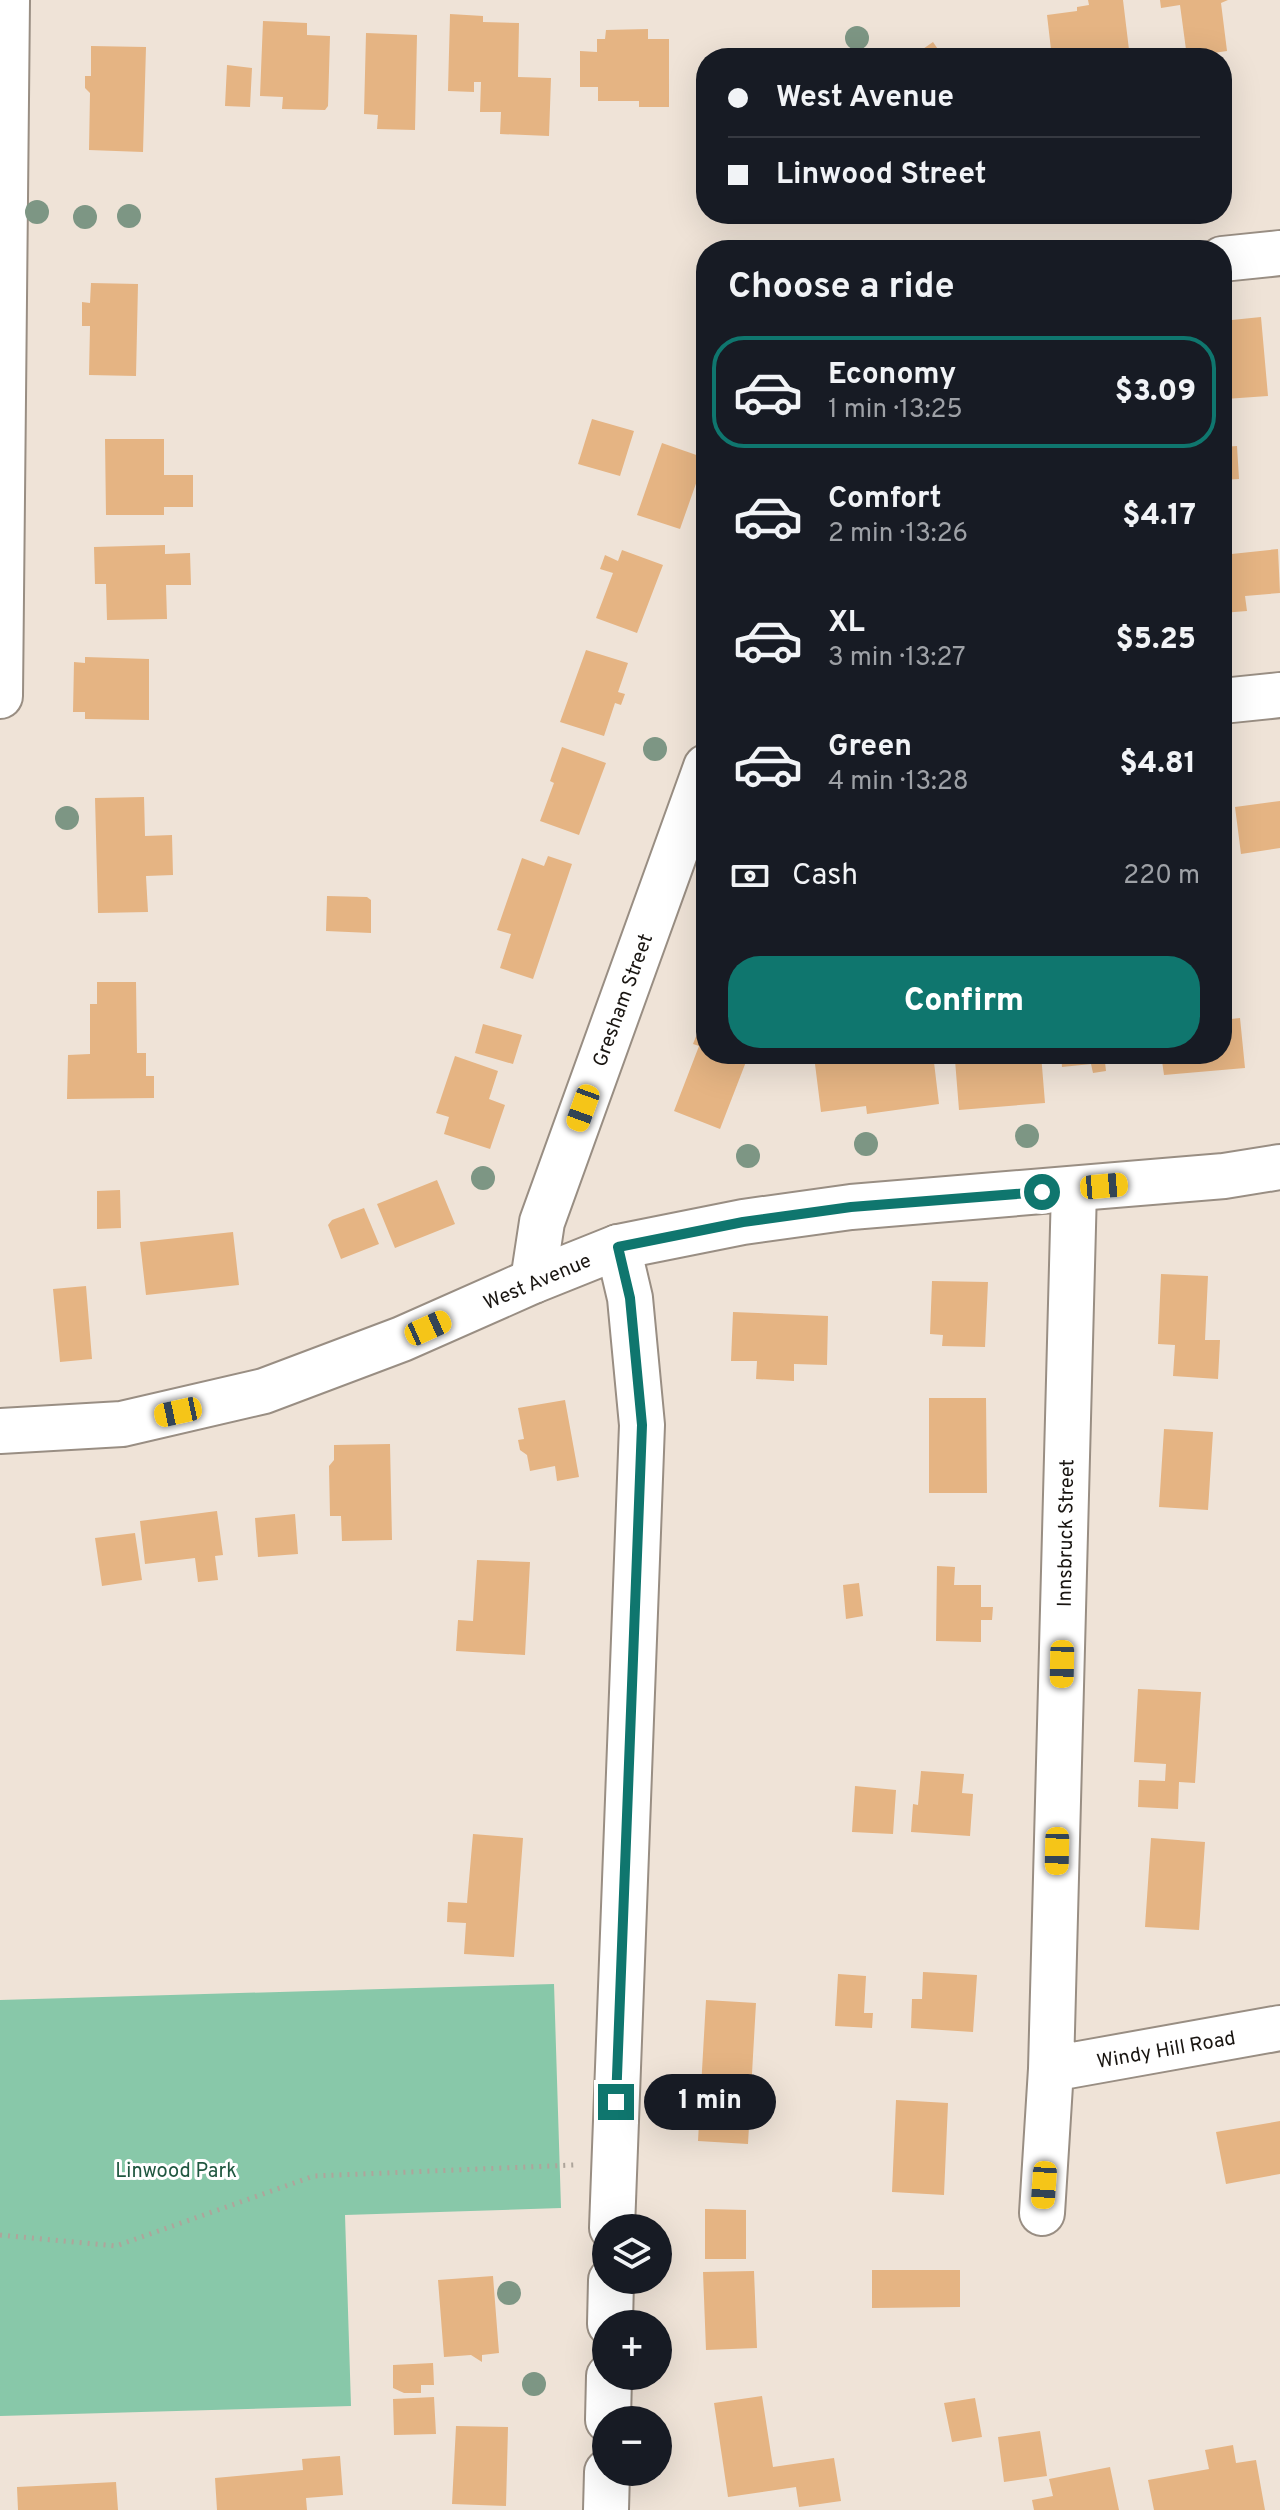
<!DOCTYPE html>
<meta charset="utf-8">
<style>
body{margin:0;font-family:Overpass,sans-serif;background:#20242c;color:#f1f3f6;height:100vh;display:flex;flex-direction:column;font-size:30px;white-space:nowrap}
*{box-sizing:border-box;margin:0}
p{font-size:26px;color:#9ea1a6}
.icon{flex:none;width:44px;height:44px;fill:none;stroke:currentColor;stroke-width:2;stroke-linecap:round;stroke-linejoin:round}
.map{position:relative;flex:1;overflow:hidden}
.details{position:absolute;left:696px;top:240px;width:536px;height:824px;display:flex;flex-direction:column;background:#171b24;border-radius:32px;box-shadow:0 8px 32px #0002}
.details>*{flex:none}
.guide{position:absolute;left:696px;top:48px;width:536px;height:176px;border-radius:32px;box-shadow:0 8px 32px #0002;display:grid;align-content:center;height:176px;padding:0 32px;background:#171b24}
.fabs{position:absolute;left:592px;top:2214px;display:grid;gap:16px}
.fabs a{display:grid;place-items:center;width:80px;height:80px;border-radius:50%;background:#171b24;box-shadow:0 8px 32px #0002;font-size:40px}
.end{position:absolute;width:36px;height:36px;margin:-18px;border:10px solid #0f766e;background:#fff;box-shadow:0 0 0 4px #fff}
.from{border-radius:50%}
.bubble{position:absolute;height:56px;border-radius:28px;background:#171b24;box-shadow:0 8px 32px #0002;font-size:26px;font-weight:800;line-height:56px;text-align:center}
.car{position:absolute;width:24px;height:48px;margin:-24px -12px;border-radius:10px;box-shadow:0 0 6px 2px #0007;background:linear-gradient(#f5c518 24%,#345 0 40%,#f5c518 0 76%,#345 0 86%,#f5c518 0)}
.guide b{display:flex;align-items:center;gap:28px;height:76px;font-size:30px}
.guide b+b{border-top:2px solid #363941}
.guide i{width:20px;height:20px;background:#f1f3f6}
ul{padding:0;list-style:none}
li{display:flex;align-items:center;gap:24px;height:112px;margin:0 16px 12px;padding:0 16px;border:4px solid transparent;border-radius:32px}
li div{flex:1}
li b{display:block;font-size:30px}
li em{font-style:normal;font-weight:800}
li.current{border-color:#0f766e}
li>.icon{width:72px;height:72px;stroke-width:1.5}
h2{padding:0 32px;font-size:36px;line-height:96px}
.pay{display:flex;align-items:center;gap:20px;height:88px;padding:0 32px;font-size:30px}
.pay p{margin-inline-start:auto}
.button{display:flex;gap:16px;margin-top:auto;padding:16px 32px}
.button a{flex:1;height:92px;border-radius:32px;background:#0f766e;color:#fff;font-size:32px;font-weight:800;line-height:92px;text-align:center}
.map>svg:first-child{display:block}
.green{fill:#88c8a9}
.building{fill:#e5b483}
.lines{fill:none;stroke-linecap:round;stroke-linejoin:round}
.street-casing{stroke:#998e83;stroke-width:48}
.secondary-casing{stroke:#998e83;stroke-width:48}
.path{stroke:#aea59b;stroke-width:5;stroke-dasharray:2 6;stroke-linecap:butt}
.street{stroke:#fff;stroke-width:44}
.secondary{stroke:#fff;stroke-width:44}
.tree{fill:#7d9684}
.route{stroke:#0f766e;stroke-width:10}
.labels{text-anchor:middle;stroke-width:6;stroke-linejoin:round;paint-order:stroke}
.street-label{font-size:20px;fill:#191511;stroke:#fff}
.park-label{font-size:20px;fill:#205740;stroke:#fff}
</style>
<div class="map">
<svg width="1280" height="2510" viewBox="0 0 1280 2510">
<rect width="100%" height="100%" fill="#efe3d7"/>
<path class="green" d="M554 1984 561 2208 345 2215 351 2406 0 2416V2000Z"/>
<path class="building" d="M1088 0H1123L1130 58H1052L1047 15 1077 11V7L1089 5Z
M1160 0H1228L1221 3 1227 51 1187 57 1180 5 1161 8Z
M450 14 483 16V22L519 23 518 77 551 78 549 136 500 134 501 112H480L481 82H474V92L448 91Z
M263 21 307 23V35L330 36 328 106 325 110 282 109 283 97 260 96Z
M648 29V39H669V107H639V101H598V87H580V51L597 52V39H605L606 30Z
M366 33 417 35 415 130 377 129 378 115 364 114Z
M933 42 944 58H910Z
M91 46 146 47 143 152 89 150 90 93 85 88V76H91Z
M227 65 252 68 250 107 225 106Z
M91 283 138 284 136 376 89 375 90 326H82V302L90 303Z
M1261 317 1268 396 1225 399 1222 321Z
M592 419 634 431 620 476 578 464Z
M105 439H164V475H193V507H164V515H106Z
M662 443 705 458 680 529 637 515Z
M1237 446 1239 479 1222 480V447Z
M165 545V554L190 553 191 585H166L167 619 107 620 106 584H95L94 547Z
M1278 549 1280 593 1245 596 1247 611 1222 613V555Z
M622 550 663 565 637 633 596 618 613 573 600 569 605 555 618 561Z
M586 650 628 663 618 692 625 694 621 705 615 703 604 736 560 722Z
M85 657 149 659V720L85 719V712H73L74 662 85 663Z
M562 747 606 763 579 835 540 821 554 783 550 781Z
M144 797 145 836 172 835 173 875 146 876 148 912 98 913 95 798Z
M1280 801V848L1241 854 1235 807Z
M1222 810H1224L1229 858 1222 859Z
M548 856 572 864 533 979 500 968 511 934 497 930 522 858 544 866Z
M327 896 367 897 371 900V933L326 931Z
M97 982H136L137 1053H146V1076H154V1098L67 1099 68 1055 90 1054V1004H97Z
M1240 1018 1245 1068 1164 1075 1161 1054H1222V1020Z
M483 1024 522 1035 513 1064 475 1053Z
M706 1030V1054H749L720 1129 674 1111 699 1046 693 1044 697 1034 703 1037Z
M890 1054H933L939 1104 867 1114 866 1106 821 1112 815 1064Z
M962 1054H1041L1045 1103 959 1110 955 1060H963Z
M1061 1054H1120V1060L1105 1062 1106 1071 1093 1073 1091 1064 1062 1067Z
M455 1056 498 1071 489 1099 505 1105 490 1149 444 1134 449 1117 436 1113Z
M437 1180 455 1224 395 1248 377 1204Z
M120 1190 121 1228 97 1229V1191Z
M364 1208 379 1244 341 1259 328 1225 332 1220Z
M233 1232 239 1285 146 1295 140 1242Z
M1161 1274 1208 1276 1205 1340H1220L1218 1379 1173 1376 1175 1345 1158 1344Z
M932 1281 988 1282 985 1347 942 1346 943 1335 930 1334Z
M86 1286 92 1359 60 1362 53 1289Z
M733 1312 828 1316 827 1365 794 1364V1381L756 1379 757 1361H731Z
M929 1398H986L987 1493H929Z
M565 1400 579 1477 557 1481 555 1466 530 1471 527 1455 520 1450 518 1440 524 1439 518 1408Z
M1164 1429 1213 1432 1208 1510 1159 1507Z
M390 1444 392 1540 342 1541 341 1516H330L329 1466 334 1460V1445Z
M217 1511 223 1555 215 1556 218 1580 198 1582 195 1558 145 1564 140 1521Z
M295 1514 298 1554 258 1557 255 1518Z
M135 1533 142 1580 102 1586 95 1538Z
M477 1560 530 1562 525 1655 456 1651 458 1620 473 1621Z
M937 1566 955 1567 954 1585H981V1607H993L992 1620H981V1642L936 1641Z
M859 1583 863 1616 846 1619 843 1585Z
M1138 1689 1201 1692 1195 1783 1179 1782 1178 1809 1138 1807 1139 1780 1165 1781 1166 1764 1134 1762Z
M921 1771 964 1774 962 1793 973 1794 970 1836 911 1832 913 1804 918 1805Z
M855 1786 896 1790 893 1834 852 1832Z
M473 1834 523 1838 514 1957 464 1954 466 1923 447 1922 448 1902 467 1903Z
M1151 1838 1205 1842 1199 1930 1145 1927Z
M923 1972 977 1975 973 2032 911 2028 912 1999H922Z
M838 1974 866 1976 864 2013H873L872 2028 835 2026Z
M706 2000 756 2003 748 2144 698 2141Z
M896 2100 948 2103 944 2195 892 2192Z
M1280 2121V2174L1226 2184 1216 2132Z
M705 2209 746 2210V2259H705Z
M872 2270H960V2307L872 2308Z
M754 2271 757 2348 706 2350 703 2272Z
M493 2276 499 2353 482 2355V2362L471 2355 444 2357 438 2280Z
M433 2363 434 2385H421V2393H404L393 2388V2365Z
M762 2396 773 2467 834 2458 841 2501 799 2507 796 2487 728 2497 714 2403Z
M434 2397 436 2434 394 2435 393 2399Z
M975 2398 982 2437 952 2442 944 2403Z
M456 2426 508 2427 506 2506 452 2504Z
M1040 2431 1047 2476 1004 2482 998 2437Z
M1233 2445 1236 2463 1256 2460 1265 2510H1154L1148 2480 1209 2469 1205 2450Z
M340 2456 343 2495 306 2498 307 2510H217L215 2478 303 2470 302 2459Z
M1110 2467 1119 2510H1034L1032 2500 1053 2496 1049 2479Z
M116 2482 118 2510H18L17 2487Z"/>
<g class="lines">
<defs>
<path id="street" d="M1222 259 1280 253
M0 696 7 0
M1222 701 1280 695
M533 1281 542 1222 706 767
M1051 2069 1280 2028
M1042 2213 1051 2069 1074 1189
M612 2228 642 1425 630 1298 618 1247
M610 2324 611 2280
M608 2420 609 2376
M606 2510 607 2472"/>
<path id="secondary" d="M0 1431 122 1424 264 1391 402 1339 533 1281 618 1247 743 1222 851 1207 1224 1176 1280 1167"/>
</defs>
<use href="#street" class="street-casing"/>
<use href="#secondary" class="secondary-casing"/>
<path class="path" d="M0 2235 116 2246 314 2176 574 2165"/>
<use href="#street" class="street"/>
<use href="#secondary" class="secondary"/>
</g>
<g class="tree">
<circle cx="857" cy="38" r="12"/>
<circle cx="37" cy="212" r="12"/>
<circle cx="129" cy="216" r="12"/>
<circle cx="85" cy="217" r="12"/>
<circle cx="655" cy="749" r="12"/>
<circle cx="67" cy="818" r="12"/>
<circle cx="1027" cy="1136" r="12"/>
<circle cx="866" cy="1144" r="12"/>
<circle cx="748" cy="1156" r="12"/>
<circle cx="483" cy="1178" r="12"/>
<circle cx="509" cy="2293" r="12"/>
<circle cx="534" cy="2384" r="12"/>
</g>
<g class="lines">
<path class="route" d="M616 2102 642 1425 630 1298 618 1247 743 1222 851 1207 1042 1192"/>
</g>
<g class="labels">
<g class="street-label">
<text transform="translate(622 1000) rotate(-70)" y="7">Gresham Street</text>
<text transform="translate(537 1281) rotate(-23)" y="7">West Avenue</text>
<text transform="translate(1065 1533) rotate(-89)" y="7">Innsbruck Street</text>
<text transform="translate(1166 2049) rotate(-10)" y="7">Windy Hill Road</text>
</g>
<g class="park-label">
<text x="176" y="2177">Linwood Park</text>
</g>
</g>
</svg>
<div class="fabs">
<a><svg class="icon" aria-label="layers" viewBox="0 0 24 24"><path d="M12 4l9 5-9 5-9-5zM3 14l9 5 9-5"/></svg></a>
<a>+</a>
<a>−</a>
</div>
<i class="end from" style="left:1042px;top:1192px"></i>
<i class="end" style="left:616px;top:2102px"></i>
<div class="bubble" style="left:644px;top:2074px;width:132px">1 min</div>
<i class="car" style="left:583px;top:1108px;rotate:200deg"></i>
<i class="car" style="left:1104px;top:1186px;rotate:85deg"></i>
<i class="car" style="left:428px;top:1328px;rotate:66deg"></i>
<i class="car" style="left:178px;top:1412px;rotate:258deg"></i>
<i class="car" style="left:1062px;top:1664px;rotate:181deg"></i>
<i class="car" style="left:1057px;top:1851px;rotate:181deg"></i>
<i class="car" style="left:1044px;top:2185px;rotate:184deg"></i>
<div class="guide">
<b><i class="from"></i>West Avenue</b>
<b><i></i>Linwood Street</b>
</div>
<section class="details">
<h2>Choose a ride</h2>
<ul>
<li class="current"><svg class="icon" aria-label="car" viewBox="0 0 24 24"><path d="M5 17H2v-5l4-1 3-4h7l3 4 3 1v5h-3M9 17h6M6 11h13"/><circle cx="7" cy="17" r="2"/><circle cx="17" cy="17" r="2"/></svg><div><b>Economy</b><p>1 min · 13:25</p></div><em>$3.09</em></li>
<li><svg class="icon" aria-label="car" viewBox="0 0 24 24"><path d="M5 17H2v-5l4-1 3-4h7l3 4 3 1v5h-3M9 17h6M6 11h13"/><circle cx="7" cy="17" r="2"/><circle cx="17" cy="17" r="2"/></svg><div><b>Comfort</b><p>2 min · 13:26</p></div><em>$4.17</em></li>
<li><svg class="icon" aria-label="car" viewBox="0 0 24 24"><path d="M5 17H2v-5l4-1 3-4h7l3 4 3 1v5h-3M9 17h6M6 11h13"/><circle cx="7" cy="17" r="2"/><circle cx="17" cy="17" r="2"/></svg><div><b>XL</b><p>3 min · 13:27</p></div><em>$5.25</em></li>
<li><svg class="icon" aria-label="car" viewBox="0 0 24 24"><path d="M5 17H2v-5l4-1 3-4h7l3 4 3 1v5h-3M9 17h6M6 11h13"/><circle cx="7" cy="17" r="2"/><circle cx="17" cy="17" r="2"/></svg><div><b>Green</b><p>4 min · 13:28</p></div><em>$4.81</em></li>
</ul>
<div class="pay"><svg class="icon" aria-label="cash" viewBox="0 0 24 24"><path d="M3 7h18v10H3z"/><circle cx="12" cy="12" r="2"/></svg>Cash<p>220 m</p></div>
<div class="button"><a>Confirm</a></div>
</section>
</div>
